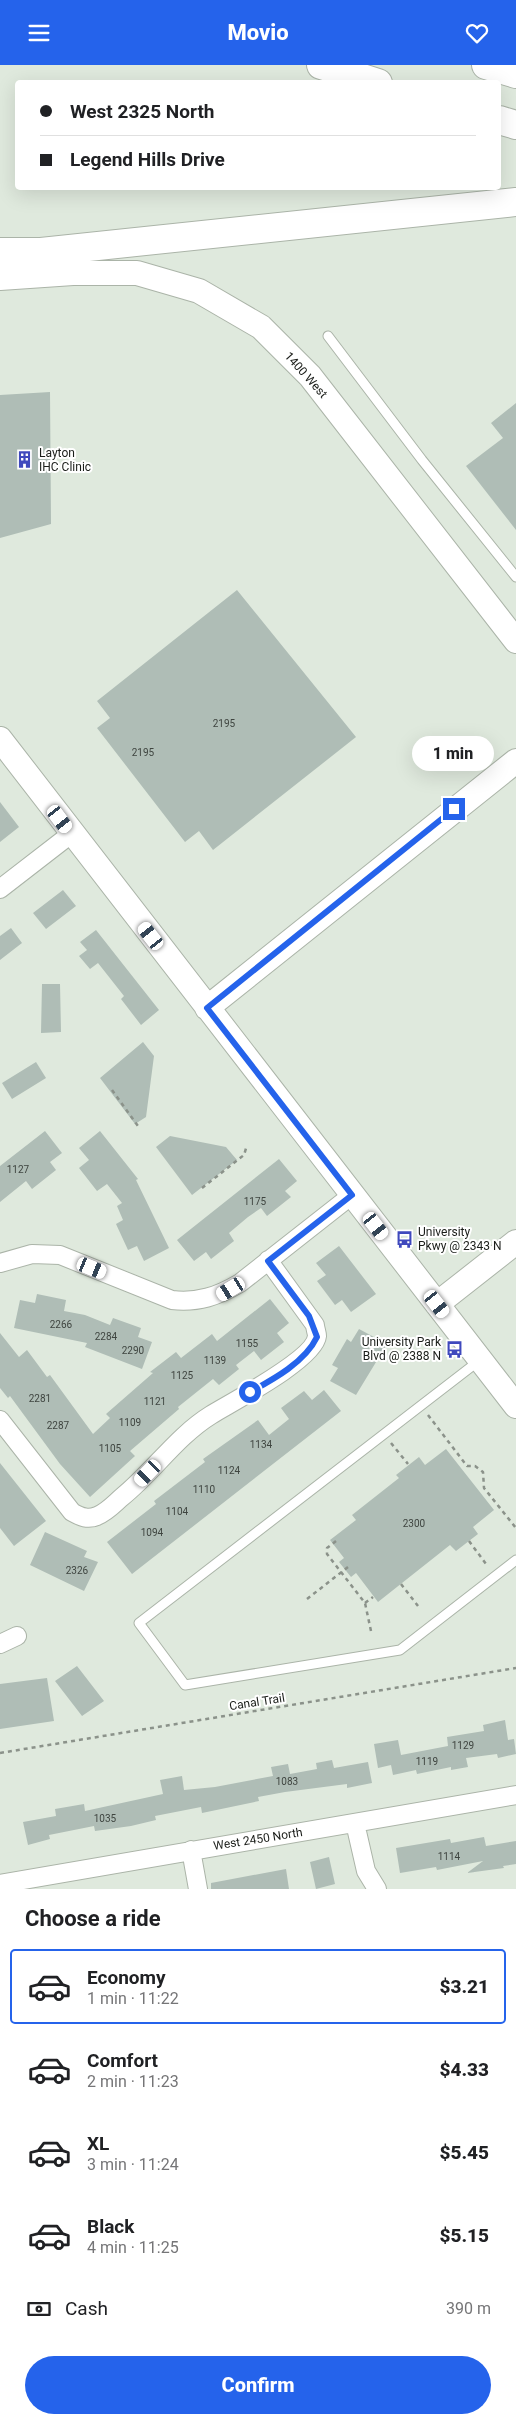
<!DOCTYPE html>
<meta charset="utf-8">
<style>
body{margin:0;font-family:Roboto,sans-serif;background:#f2f2f2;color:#202124;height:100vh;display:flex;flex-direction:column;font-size:19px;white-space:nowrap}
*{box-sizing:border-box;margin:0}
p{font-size:16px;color:#757577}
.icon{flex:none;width:28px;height:28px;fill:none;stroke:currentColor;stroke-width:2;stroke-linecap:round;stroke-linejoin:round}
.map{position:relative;height:1824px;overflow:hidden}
.drawer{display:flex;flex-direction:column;background:#fff;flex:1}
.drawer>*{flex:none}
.guide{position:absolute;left:15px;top:15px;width:486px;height:110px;border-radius:5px;box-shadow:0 5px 20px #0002;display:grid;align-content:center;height:110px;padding:0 25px;background:#fff}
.end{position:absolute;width:22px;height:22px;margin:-11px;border:6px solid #2563eb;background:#fff;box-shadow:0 0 0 2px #fff}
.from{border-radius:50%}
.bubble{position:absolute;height:35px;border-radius:18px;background:#fff;box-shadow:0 5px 20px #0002;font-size:16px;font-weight:800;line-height:35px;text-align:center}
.car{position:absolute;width:15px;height:30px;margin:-15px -8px;border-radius:6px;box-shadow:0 0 4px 1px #0007;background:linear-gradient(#fff 24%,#345 0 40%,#fff 0 76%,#345 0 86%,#fff 0)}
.guide b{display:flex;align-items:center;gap:18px;height:48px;font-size:19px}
.guide b+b{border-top:1px solid #e0e0e0}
.guide i{width:12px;height:12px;background:#202124}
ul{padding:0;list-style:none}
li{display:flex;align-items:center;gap:15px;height:75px;margin:0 10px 8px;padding:0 15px;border:2px solid transparent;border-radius:5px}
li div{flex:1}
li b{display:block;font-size:19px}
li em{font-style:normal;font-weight:800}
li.on{border-color:#2563eb}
li>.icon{width:45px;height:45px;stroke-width:1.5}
h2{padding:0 25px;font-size:22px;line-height:60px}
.pay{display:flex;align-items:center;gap:12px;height:55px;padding:0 25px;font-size:19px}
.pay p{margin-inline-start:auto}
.action{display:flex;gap:10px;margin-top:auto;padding:10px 25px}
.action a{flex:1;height:58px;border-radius:30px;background:#2563eb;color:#fff;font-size:20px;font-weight:800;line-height:58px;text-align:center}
header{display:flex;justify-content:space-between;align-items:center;height:65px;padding:0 25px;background:#2563eb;color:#fff;font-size:22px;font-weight:800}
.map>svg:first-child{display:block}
.building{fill:#afbdb6}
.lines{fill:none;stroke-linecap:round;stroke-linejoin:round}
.lane-casing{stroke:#abb4a8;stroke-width:11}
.street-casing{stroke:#abb4a8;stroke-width:20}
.secondary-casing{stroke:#abb4a8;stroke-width:26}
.highway-casing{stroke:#abb4a8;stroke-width:30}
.path{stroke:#8b928a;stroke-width:2.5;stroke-dasharray:4 4;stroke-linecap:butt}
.lane{stroke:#fff;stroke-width:9}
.street{stroke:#fff;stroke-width:18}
.secondary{stroke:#fff;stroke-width:24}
.highway{stroke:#fff;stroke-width:28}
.route{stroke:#2563eb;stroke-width:6}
.labels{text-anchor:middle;stroke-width:4;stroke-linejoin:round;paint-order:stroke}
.number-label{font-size:10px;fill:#3f4540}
.street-label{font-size:12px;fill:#1a1d19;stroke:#fff}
.poi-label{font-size:12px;fill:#1a1d19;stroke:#fff;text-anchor:start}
</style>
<header><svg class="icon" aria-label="menu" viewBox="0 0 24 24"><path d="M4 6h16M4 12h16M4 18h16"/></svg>Movio<svg class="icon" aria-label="heart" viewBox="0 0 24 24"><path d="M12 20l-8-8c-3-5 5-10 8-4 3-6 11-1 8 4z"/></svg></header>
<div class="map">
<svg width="516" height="1824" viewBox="0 0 516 1824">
<rect width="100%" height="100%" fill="#dfe9dd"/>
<path class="building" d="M50 327 51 459 0 473V330Z
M516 338V465L466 401 503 373 491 358Z
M237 525 356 672 213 785 199 766 185 777 97 663 110 653 97 636Z
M0 737 19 762 0 777Z
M63 825 76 841 46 864 33 848Z
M11 863 22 878 0 895V871Z
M96 865 159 945 141 960 121 934 124 931 98 898 90 904 79 891 87 885 80 877Z
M42 919H60L61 967 41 968Z
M143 977 154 991 146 1052 135 1059 100 1013Z
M36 997 46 1013 12 1034 2 1018Z
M45 1066 62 1088 50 1097 56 1105 32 1124 26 1116 0 1137V1101Z
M100 1066 138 1114 136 1115 169 1183 144 1196 137 1181 128 1185 116 1159 123 1155 117 1141 122 1138 107 1119 97 1126 79 1103 89 1095 79 1083Z
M170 1071 226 1082 237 1095 192 1130 156 1082Z
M279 1094 297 1116 285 1126 291 1132 267 1151 261 1143 248 1152 229 1168 234 1176 211 1194 206 1187 194 1196 177 1175Z
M339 1181 376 1229 351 1247 342 1235 335 1240 317 1216 326 1210 316 1198Z
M37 1229 66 1235 64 1246 85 1250 110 1260 113 1253 141 1263 138 1272 152 1277 142 1304 85 1282 87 1278 14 1263 20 1235 35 1238Z
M270 1234 289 1258 277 1268 284 1277 261 1295 254 1286 236 1300 239 1304 219 1320 213 1314 178 1342 179 1344 130 1386 135 1391 90 1432 60 1399 10 1331 8 1333 0 1323V1268L19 1292 27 1285 47 1312 50 1310 93 1369 110 1353 106 1349 153 1308 150 1307 176 1287 181 1293 212 1269 217 1276Z
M359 1264 387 1279 356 1330 330 1316 338 1303 332 1300 347 1274 351 1277Z
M324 1325 341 1346 132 1509 107 1477 156 1439 154 1436 205 1397 203 1394 258 1355 269 1370 289 1354 281 1343 304 1326 312 1335Z
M446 1384 494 1445 473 1462 478 1469 456 1486 450 1480 378 1537 356 1508 351 1512 339 1497 344 1493 330 1475 356 1455 352 1450 399 1413 396 1410 419 1392 425 1400Z
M0 1398 46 1456 14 1481 0 1463Z
M45 1467 87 1486 84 1492 98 1497 84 1526 30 1500Z
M77 1601 104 1636 82 1651 55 1616Z
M47 1613 54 1656 0 1664V1619Z
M505 1655 508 1675 514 1674 516 1689 498 1693 497 1689 466 1693 468 1702 451 1705V1702L417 1709 416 1705 393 1710 391 1700 378 1703 374 1679 398 1675 401 1690 448 1681 447 1672 484 1666 483 1660Z
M332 1695 334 1703 368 1697 372 1718 347 1723V1719L285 1727 258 1732 259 1736 202 1748 201 1742 155 1751 156 1755 131 1761 95 1766 94 1761 49 1770 50 1774 28 1780 23 1757 56 1751 55 1744 84 1739 85 1746 163 1729 160 1715 182 1711 184 1725 215 1722 273 1711 271 1702 288 1699 290 1709 317 1704 316 1698Z
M484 1772 486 1781 516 1776V1799L503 1801 504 1803 467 1808 483 1796 437 1805 436 1802 400 1808 396 1783 450 1774 451 1778Z
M329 1792 335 1819 316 1824 310 1797Z
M286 1804 289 1824H211V1818Z"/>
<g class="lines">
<defs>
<path id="lane" d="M328 271 422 395 516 512
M480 1295 139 1558 185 1620 400 1585 516 1495"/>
<path id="street" d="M0 824 71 769
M0 1198 32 1189 60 1190 172 1235C198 1238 218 1231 240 1218L352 1130
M0 1355 72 1447C81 1452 88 1455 97 1451 107 1447 114 1439 122 1432 153 1407 177 1371 211 1350 232 1337 315 1294 317 1271 317 1268 315 1263 315 1260L268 1195
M0 1579 17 1571
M355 1758 366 1806 377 1824
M191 1785 198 1824
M0 1819 516 1730"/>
<path id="secondary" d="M0 213 73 208H137L199 226 261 262 310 311 516 576
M0 674 516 1341
M207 943 516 696
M437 1239 516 1177"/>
<path id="highway" d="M321 0 378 18
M486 0 516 9
M499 55 516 60
M0 187H41L516 137"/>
</defs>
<use href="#lane" class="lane-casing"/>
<use href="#street" class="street-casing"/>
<use href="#secondary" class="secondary-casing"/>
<use href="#highway" class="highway-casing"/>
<path class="path" d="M112 1025 138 1061
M202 1123 244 1090 247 1080
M428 1350 467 1401H475L483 1407 484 1423 516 1463
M391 1378 408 1399
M336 1476 327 1483V1489L365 1538 371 1566
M469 1476 486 1499
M401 1519 418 1541
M307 1534 348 1502
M365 1538 373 1532
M0 1688 516 1603"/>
<use href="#lane" class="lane"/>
<use href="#street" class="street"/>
<use href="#secondary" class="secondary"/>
<use href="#highway" class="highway"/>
</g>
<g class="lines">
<path class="route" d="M250 1327C274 1314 305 1297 317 1272L309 1251 268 1196 352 1130 207 943 454 744"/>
</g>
<defs>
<symbol id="building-bare" viewBox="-9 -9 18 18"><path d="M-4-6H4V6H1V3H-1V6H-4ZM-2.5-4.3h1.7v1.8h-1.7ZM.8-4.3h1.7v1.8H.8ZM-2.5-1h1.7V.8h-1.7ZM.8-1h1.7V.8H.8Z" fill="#3f49bd" stroke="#fff" stroke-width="2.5" paint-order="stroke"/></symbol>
<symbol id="bus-bare" viewBox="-9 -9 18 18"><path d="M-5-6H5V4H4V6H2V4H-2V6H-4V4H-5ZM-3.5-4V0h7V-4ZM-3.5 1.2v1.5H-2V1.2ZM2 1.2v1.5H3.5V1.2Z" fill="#3f49bd" stroke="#fff" stroke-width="2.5" paint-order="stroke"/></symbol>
</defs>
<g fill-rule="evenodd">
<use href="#building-bare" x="12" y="382" width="25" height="25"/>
<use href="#bus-bare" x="392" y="1162" width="25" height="25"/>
<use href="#bus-bare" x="442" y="1272" width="25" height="25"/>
</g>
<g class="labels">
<g class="number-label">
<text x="224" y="662">2195</text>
<text x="143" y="691">2195</text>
<text x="18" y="1108">1127</text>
<text x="255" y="1140">1175</text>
<text x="61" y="1263">2266</text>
<text x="106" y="1275">2284</text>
<text x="247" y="1282">1155</text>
<text x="133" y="1289">2290</text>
<text x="215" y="1299">1139</text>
<text x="182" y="1314">1125</text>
<text x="40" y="1337">2281</text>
<text x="155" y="1340">1121</text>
<text x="130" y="1361">1109</text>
<text x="58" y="1364">2287</text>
<text x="261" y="1383">1134</text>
<text x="110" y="1387">1105</text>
<text x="229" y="1409">1124</text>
<text x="204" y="1428">1110</text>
<text x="177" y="1450">1104</text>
<text x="414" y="1462">2300</text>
<text x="152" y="1471">1094</text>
<text x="77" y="1509">2326</text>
<text x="463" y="1684">1129</text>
<text x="427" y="1700">1119</text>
<text x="287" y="1720">1083</text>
<text x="105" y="1757">1035</text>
<text x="449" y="1795">1114</text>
</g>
<g class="street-label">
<text transform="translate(306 310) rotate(48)" y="4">1400 West</text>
<text transform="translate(257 1637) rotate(-9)" y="4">Canal Trail</text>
<text transform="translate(258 1774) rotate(-9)" y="4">West 2450 North</text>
</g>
<g class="poi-label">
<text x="39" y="392">Layton<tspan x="39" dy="14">IHC Clinic</tspan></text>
<text x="418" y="1171">University<tspan x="418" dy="14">Pkwy @ 2343 N</tspan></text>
<text x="441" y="1281" text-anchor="end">University Park<tspan x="441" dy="14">Blvd @ 2388 N</tspan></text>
</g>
</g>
</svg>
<i class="end from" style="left:250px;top:1327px"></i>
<i class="end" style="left:454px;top:744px"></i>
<div class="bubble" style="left:412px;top:671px;width:82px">1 min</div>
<i class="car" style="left:60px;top:754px;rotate:143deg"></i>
<i class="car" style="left:151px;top:871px;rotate:322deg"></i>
<i class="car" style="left:376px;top:1161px;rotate:142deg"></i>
<i class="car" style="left:92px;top:1203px;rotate:112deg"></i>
<i class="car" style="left:231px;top:1224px;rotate:239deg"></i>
<i class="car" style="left:437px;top:1239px;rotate:142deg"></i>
<i class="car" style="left:148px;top:1408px;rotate:224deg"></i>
<div class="guide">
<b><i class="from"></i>West 2325 North</b>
<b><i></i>Legend Hills Drive</b>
</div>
</div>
<section class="drawer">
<h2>Choose a ride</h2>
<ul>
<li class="on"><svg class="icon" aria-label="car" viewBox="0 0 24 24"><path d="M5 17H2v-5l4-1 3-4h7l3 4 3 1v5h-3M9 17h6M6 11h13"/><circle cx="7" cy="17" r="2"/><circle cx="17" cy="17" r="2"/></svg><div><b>Economy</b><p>1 min · 11:22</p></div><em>$3.21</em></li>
<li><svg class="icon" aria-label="car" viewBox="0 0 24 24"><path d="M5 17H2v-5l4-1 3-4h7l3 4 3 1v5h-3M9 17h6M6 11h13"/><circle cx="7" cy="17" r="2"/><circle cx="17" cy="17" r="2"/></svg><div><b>Comfort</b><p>2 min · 11:23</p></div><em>$4.33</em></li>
<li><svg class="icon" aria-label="car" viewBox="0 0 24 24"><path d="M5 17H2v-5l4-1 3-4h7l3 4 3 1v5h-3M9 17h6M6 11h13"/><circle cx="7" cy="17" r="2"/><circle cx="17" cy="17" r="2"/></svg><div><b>XL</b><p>3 min · 11:24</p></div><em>$5.45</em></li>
<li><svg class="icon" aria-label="car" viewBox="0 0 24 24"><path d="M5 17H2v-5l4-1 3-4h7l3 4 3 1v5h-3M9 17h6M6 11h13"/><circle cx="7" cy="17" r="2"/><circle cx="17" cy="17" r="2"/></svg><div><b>Black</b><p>4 min · 11:25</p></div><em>$5.15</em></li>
</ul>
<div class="pay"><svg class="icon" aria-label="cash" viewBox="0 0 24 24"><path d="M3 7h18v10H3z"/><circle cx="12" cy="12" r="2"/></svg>Cash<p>390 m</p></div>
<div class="action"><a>Confirm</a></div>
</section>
